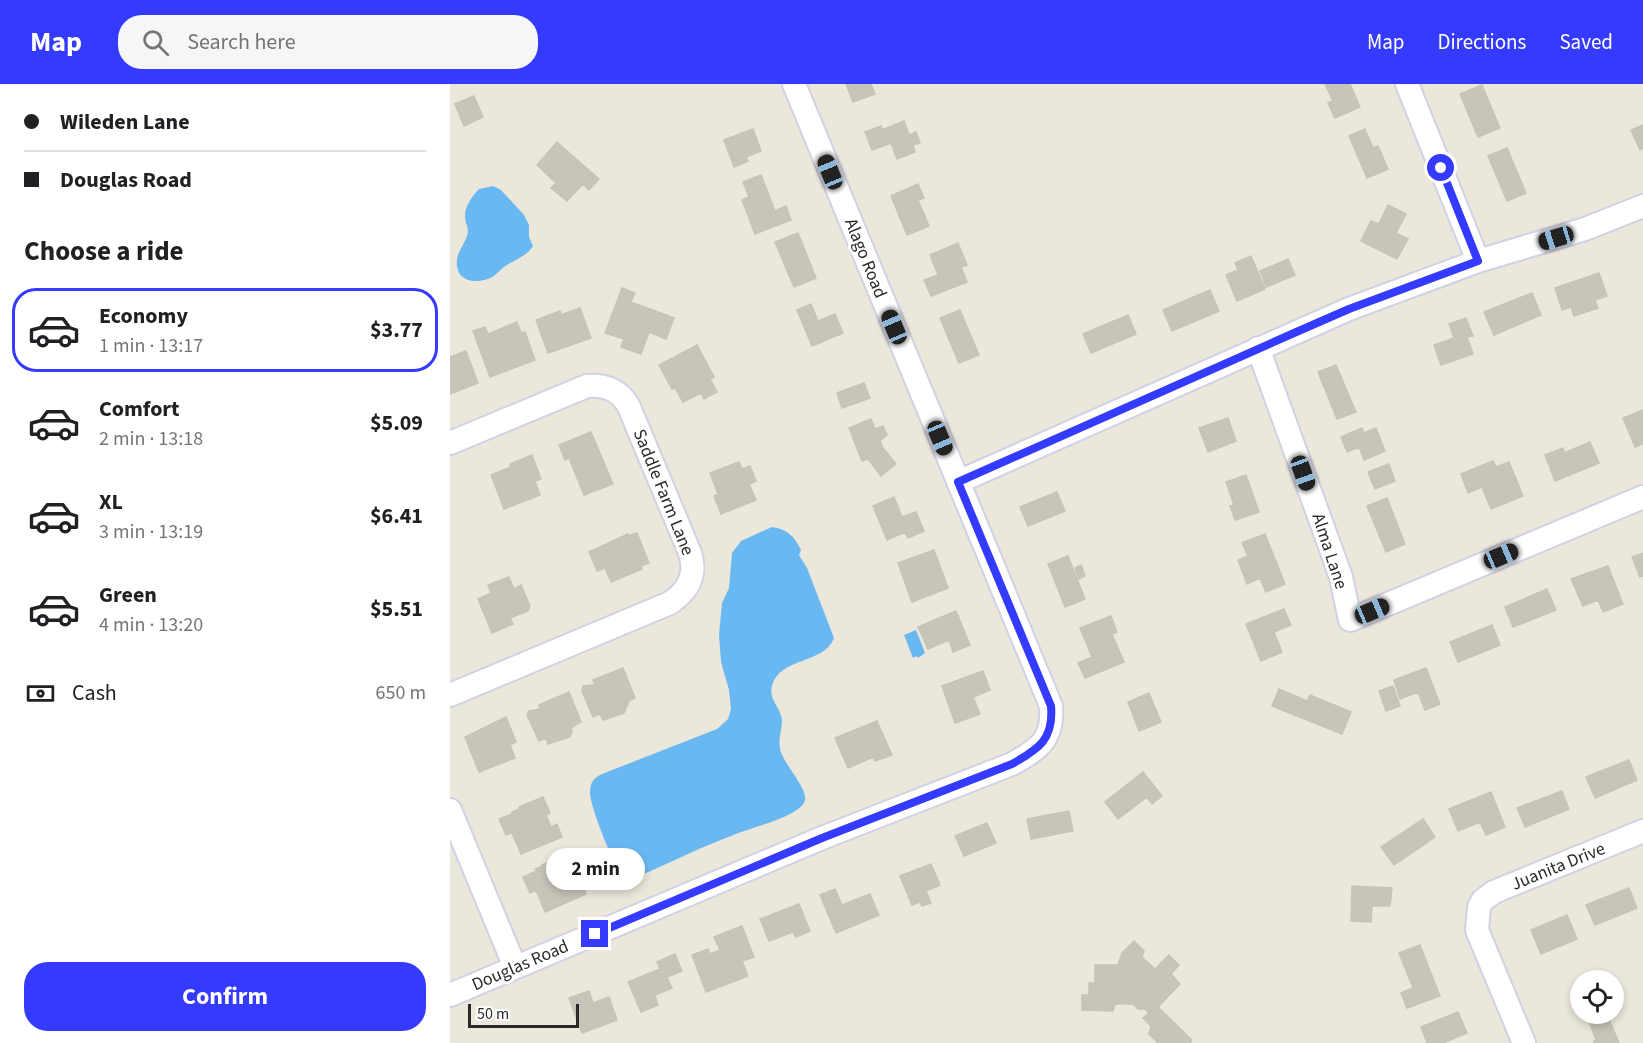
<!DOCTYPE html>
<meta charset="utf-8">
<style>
body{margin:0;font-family:"Source Sans 3",sans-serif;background:#f6f6f6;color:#202124;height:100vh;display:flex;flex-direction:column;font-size:22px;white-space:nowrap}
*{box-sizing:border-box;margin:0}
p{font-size:20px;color:#757577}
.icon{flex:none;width:33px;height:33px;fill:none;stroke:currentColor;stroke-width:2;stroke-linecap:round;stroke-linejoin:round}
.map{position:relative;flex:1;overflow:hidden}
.panel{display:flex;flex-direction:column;background:#fff;width:450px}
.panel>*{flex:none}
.hud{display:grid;align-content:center;height:132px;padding:0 24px;background:#fff}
.fabs{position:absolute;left:1120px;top:886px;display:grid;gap:12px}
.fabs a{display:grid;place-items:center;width:54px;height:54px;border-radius:50%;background:#fff;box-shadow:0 3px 9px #0003;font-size:30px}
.scale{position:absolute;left:18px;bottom:15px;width:111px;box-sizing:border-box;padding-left:6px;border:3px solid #292929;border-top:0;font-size:16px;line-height:21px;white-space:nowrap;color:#292929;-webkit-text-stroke:4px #fff;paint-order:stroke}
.end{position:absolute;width:27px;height:27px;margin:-14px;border:8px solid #353aff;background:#fff;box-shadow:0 0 0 3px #fff}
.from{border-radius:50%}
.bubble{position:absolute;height:42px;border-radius:21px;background:#fff;box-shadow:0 3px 9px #0003;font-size:20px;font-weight:700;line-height:42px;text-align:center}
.car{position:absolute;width:18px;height:36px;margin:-18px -9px;border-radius:8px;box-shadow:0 0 4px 2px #0007;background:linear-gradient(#222 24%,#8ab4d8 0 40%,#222 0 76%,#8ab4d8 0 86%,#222 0)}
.hud b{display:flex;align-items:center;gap:21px;height:57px;font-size:22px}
.hud b+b{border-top:2px solid #e0e0e0}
.hud i{width:15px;height:15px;background:#202124}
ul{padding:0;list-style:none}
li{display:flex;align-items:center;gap:18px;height:84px;margin:0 12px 9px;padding:0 12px;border:3px solid transparent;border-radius:24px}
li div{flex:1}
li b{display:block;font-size:22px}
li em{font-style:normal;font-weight:700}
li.active{border-color:#353aff}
li>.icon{width:54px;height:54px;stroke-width:1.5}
h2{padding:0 24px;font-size:27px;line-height:72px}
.pay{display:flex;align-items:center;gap:15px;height:66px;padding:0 24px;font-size:22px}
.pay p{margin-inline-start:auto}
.primary-button{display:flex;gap:12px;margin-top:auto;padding:12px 24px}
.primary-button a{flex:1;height:69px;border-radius:24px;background:#353aff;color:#fff;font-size:24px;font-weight:700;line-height:69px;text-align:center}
header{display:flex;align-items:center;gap:36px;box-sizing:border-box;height:84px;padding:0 30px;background:#353aff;color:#fff}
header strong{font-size:28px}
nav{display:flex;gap:33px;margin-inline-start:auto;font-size:21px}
.search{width:420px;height:54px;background:#f6f6f6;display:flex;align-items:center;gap:15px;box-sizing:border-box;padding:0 21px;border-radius:24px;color:#757577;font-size:22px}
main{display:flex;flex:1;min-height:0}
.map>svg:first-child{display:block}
.water{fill:#6ab8f2}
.building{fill:#c7c5b9;stroke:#c8c4b4;stroke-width:1.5}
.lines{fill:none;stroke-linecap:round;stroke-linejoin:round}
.minor-casing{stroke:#d0d1e3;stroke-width:26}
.minor{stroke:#fff;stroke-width:22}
.route{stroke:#353aff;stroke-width:8}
.labels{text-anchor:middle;stroke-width:6;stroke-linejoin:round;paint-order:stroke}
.street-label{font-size:18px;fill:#292929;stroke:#fff}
</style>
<header>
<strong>Map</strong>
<div class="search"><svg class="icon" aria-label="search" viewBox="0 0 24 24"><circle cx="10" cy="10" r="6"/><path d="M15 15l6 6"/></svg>Search here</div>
<nav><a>Map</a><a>Directions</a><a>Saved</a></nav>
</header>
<main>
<section class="panel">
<div class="hud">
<b><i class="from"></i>Wileden Lane</b>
<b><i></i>Douglas Road</b>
</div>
<h2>Choose a ride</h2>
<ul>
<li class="active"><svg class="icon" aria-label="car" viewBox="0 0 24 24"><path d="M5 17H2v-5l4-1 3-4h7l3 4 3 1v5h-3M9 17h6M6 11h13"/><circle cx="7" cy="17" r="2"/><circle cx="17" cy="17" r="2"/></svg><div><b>Economy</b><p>1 min · 13:17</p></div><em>$3.77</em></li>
<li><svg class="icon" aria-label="car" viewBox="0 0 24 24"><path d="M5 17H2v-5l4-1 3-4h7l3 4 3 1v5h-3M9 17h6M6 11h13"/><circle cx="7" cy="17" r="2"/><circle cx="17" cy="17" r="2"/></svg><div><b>Comfort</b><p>2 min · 13:18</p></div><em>$5.09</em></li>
<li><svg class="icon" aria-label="car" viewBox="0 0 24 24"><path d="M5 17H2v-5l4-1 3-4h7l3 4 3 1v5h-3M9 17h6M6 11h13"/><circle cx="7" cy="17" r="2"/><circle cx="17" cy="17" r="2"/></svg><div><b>XL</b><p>3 min · 13:19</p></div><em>$6.41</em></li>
<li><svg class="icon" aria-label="car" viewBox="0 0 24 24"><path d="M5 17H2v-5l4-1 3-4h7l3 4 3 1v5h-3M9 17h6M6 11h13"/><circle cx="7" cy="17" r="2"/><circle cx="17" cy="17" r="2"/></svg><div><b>Green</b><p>4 min · 13:20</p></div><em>$5.51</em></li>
</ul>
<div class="pay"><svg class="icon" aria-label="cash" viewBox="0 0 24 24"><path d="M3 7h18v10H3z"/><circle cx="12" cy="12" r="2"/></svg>Cash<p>650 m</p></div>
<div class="primary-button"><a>Confirm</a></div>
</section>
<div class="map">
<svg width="1193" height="959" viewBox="0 0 1193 959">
<rect width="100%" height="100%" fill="#ece7db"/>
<path class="water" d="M43 102 51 106 74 131 79 141V153L83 162C76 173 65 175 54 183 51 186 47 189 44 192 31 200 9 200 7 182 5 168 17 159 18 147 18 143 15 138 15 133 14 124 22 112 29 105Z
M322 443C337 445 344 452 351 466L349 471 357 484 384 554C375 580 329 573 322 602 318 615 331 624 332 636 332 647 327 657 331 668 335 681 358 705 355 717 353 722 347 726 342 729 325 738 304 743 286 750 253 762 222 778 189 792 184 792 176 794 172 790 163 781 139 719 140 708 140 698 144 694 152 690L267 645 278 635 281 625 279 606 271 578 269 551 272 519 279 504 282 469 291 457Z
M466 546 475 569 468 574 467 572 463 574 454 551Z"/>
<path class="building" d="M396 0H421L425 10 403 18Z
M875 0H900L910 23 885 34 878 19 883 17Z
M1032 1 1050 44 1028 53 1010 10Z
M24 12 33 33 14 42 5 20Z
M454 37 459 51 466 48 470 59 463 61 465 68 447 75 441 59 422 66 415 48 431 42 432 46Z
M1193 41V64L1190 66 1181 46Z
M303 45 311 67 296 73 298 77 284 83 274 56Z
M915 45 923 64 928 62 938 85 917 94 899 52Z
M107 58 149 95 139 106 133 100 117 117 101 104 106 99 87 81Z
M1057 64 1076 109 1057 117 1038 72Z
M311 91 325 127 336 122 341 136 305 150 292 116 299 113 293 98Z
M468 100 474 114 468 116 479 142 457 151 441 112Z
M938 121 956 130 946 149 958 155 947 175 911 157 921 137 929 140Z
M348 149 366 194 344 203 325 158Z
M508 159 517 181 511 183 517 198 481 212 474 196 488 191 480 171Z
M801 172 815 205 787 217 776 191 788 186 785 179Z
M838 175 845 191 816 203 810 187Z
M1149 189 1157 212 1145 216 1148 224 1124 232 1121 223 1112 226 1105 204Z
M172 204 185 209 181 218 224 234 216 255 199 248 191 270 171 263 174 255 155 249Z
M760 206 769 227 722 247 713 226Z
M1082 209 1091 231 1044 251 1034 228Z
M361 220 368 237 385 230 393 249 362 262 347 226Z
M130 224 141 254 98 269 86 236 110 227 111 231Z
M510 226 529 271 509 279 490 234Z
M678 231 686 250 641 269 633 250Z
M1016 234 1023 252 1017 253 1023 270 991 281 984 261 1004 254 999 240Z
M67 238 71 249 75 248 85 276 40 293 23 247 35 243 38 250Z
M247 261 264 293 260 295 267 308 254 315 251 309 233 318 225 304 222 305 209 281Z
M16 267 28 299 0 310V273Z
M886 281 906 328 887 335 868 288Z
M414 299 420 314 392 324 387 309Z
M1193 326V360L1185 363 1173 334Z
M778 334 786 357 758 368 749 344Z
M421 335 425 345 433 342 437 351 430 357 433 364 446 380 431 392 418 375 412 377 399 344Z
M912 344 914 349 926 344 935 367 914 376 909 363 897 368 891 353Z
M141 348 163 400 134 411 119 374 115 376 109 361Z
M1140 358 1149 379 1105 397 1095 371 1113 364 1114 369Z
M82 371 91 395 85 397 90 411 54 425 41 391 61 383 60 380Z
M1043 377 1046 383 1059 378 1073 412 1041 425 1032 403 1018 409 1011 390Z
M289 378 292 385 300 382 306 397 299 400 306 416 271 430 264 412 268 410 260 389Z
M939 380 945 397 925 405 918 388Z
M796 391 809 428 785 436 780 422 784 421 776 398Z
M607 408 615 427 578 442 570 423Z
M444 413 452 433 466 428 474 447 458 454 455 448 437 456 423 422Z
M937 414 955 460 936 468 917 422Z
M187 449 199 479 191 482 192 485 161 498 155 484 147 487 139 468 178 450V452Z
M815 450 835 500 816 508 810 494 797 500 788 476 798 472 792 459Z
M484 466 498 504 462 518 448 479Z
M1193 469V492L1190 493 1182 473Z
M618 472 635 515 615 523 598 480Z
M631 481 635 492 629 495 625 484Z
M1158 482 1173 520 1153 528 1148 516 1133 522 1121 495Z
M59 493 64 505 71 501 80 522 78 527 60 534 63 540 42 549 28 515 41 509 38 501Z
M1097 505 1106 526 1063 543 1055 523Z
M834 525 841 541 824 548 832 568 811 577 796 540Z
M506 527 520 561 503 568 499 556 478 565 468 543Z
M661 532 667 548 662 550 674 578 635 594 628 579 642 573 630 544Z
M1042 541 1050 561 1008 578 1000 558Z
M173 584 185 614 179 617 174 629 153 636 150 630 143 633 132 607 133 602 145 601 143 596Z
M976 584 990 620 975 626 968 608 950 615 944 596Z
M533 587 540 606 523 613 530 630 505 639 492 602Z
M943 602 950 622 936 627 929 607Z
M829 605 857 617 860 611 901 628 892 650 822 622Z
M119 608 131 638 125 641 121 645 122 648 120 653 98 660 96 654 89 657 77 631 79 627 90 625 89 621Z
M699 609 711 638 689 647 678 618Z
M56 633 66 658 60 661 65 674 29 688 15 653Z
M427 637 442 671 425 677 423 673 398 684 385 654Z
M1179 676 1187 696 1145 714 1136 693Z
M693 688 712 712 702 720 697 713 668 735 655 718Z
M1112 707 1119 725 1075 743 1067 724Z
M1041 708 1055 743 1036 751 1030 738 1008 747 999 725Z
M93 713 100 729 96 731 101 743 107 740 112 753 71 770 62 749 56 751 49 735 62 730V728L69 725V723Z
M619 727 623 747 581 755 577 735Z
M973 735 985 753 944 781 931 763Z
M537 739 546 759 514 772 505 752Z
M117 770 124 787 120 788 125 800 131 797 136 810 95 828 86 806 80 809 73 793 86 787 85 785 93 782 92 781Z
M481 780 490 801 476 807 481 819 472 822 470 818 462 821 450 792Z
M902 802 942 804 940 822H922L921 838 901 837Z
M1179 804 1187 824 1145 841 1136 821Z
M385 805 392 821 420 810 429 831 386 849 370 811Z
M349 820 360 847 346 853 343 848 319 857 310 835Z
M1117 831 1127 855 1091 870 1081 846Z
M292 842 304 873 292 877 298 892 256 908 242 871 258 865 260 870 270 866 264 853Z
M684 857 694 867 692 873 705 885 719 871 729 881 721 890 730 900 708 923 742 956 740 959H708L699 950 701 942 693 934 699 929 695 925H688L683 920H665L663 927 632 926V911H639V899H645V881H668L672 869Z
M970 861 990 912 957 924 951 909 963 904 949 869Z
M225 870 232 887 217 893 222 904 205 911 208 921 191 928 178 898 210 885 207 878Z
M139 907 143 919 159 913 167 936 132 949 119 914Z
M1008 928 1017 949 993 959H977L971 943Z
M1158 933 1169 959H1144V957L1146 956 1140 940Z"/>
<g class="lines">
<defs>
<path id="minor" d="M957 0 1028 177
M808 264 891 493 900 536 1193 413
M0 359 137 302C155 300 171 307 179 323L240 469C247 491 238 507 220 519L0 611
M508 398 899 225 1028 177 1135 145 1193 122
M0 726 65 883
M0 911 372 754 562 680C589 665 604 655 601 622L344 0
M1074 959 1027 846 1029 823 1033 816 1044 808 1193 747"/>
</defs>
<use href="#minor" class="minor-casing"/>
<use href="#minor" class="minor"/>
</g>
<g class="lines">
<path class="route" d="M145 850 372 754 562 680C589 665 604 655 601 622L508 398 844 249 899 225 1028 177 991 84"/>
</g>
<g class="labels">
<g class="street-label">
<text transform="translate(416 174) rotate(68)" y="6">Alago Road</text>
<text transform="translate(214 408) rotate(68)" y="6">Saddle Farm Lane</text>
<text transform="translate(880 467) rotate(72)" y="6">Alma Lane</text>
<text transform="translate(1108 782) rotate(-22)" y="6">Juanita Drive</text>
<text transform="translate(70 881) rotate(-23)" y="6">Douglas Road</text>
</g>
</g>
</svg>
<div class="fabs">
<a><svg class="icon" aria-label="locate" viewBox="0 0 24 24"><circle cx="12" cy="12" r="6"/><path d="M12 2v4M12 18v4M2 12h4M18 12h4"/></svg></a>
</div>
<div class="scale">50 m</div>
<i class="end from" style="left:991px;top:84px"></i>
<i class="end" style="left:145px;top:850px"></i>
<div class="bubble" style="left:96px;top:764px;width:99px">2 min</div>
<i class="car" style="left:380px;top:88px;rotate:338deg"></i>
<i class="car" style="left:1106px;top:154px;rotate:253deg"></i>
<i class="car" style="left:444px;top:243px;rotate:337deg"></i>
<i class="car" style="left:490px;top:354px;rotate:157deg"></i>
<i class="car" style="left:853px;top:389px;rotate:160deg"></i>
<i class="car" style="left:1051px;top:472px;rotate:67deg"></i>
<i class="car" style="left:922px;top:527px;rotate:67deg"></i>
</div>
</main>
